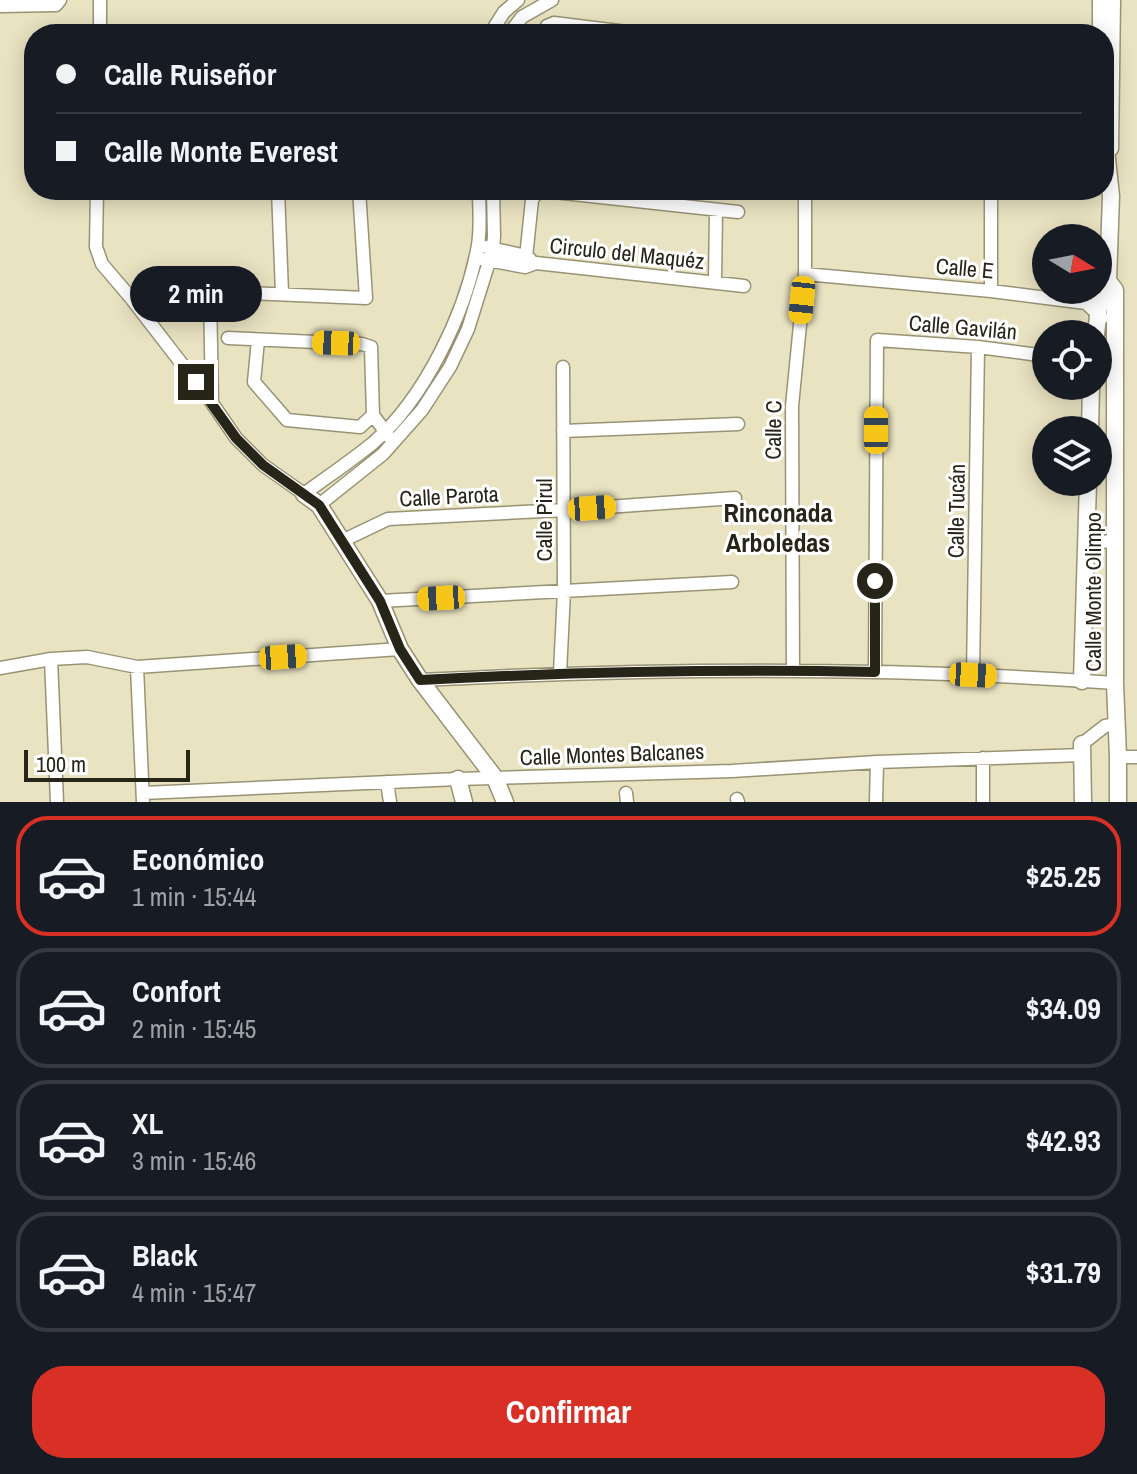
<!DOCTYPE html>
<html lang="es">
<meta charset="utf-8">
<style>
body{margin:0;font-family:"Archivo Narrow",sans-serif;background:#242831;color:#f1f3f6;height:100vh;display:flex;flex-direction:column;font-size:30px;white-space:nowrap}
*{box-sizing:border-box;margin:0}
p{font-size:26px;color:#9ea1a6}
.icon{flex:none;width:44px;height:44px;fill:none;stroke:currentColor;stroke-width:2;stroke-linecap:round;stroke-linejoin:round}
.map{position:relative;height:802px;overflow:hidden}
.details{display:flex;flex-direction:column;background:#171b24;flex:1}
.details>*{flex:none}
.top-card{position:absolute;left:24px;top:24px;width:1090px;height:176px;border-radius:32px;box-shadow:0 4px 20px #0003;display:grid;align-content:center;height:176px;padding:0 32px;background:#171b24}
.needle{width:52px;rotate:100deg}
.tools{position:absolute;left:1032px;top:224px;display:grid;gap:16px}
.tools a{display:grid;place-items:center;width:80px;height:80px;border-radius:50%;background:#171b24;box-shadow:0 4px 20px #0003;font-size:40px}
.scale{position:absolute;left:24px;bottom:20px;width:166px;box-sizing:border-box;padding-left:8px;border:4px solid #272518;border-top:0;font-size:22px;line-height:28px;white-space:nowrap;color:#272518;-webkit-text-stroke:6px #fff;paint-order:stroke}
.end{position:absolute;width:36px;height:36px;margin:-18px;border:10px solid #272518;background:#fff;box-shadow:0 0 0 4px #fff}
.from{border-radius:50%}
.bubble{position:absolute;height:56px;border-radius:28px;background:#171b24;box-shadow:0 4px 20px #0003;font-size:26px;font-weight:800;line-height:56px;text-align:center}
.car{position:absolute;width:24px;height:48px;margin:-24px -12px;border-radius:10px;box-shadow:0 0 6px 2px #0007;background:linear-gradient(#f5c518 24%,#345 0 40%,#f5c518 0 76%,#345 0 86%,#f5c518 0)}
.top-card b{display:flex;align-items:center;gap:28px;height:76px;font-size:30px}
.top-card b+b{border-top:2px solid #363941}
.top-card i{width:20px;height:20px;background:#f1f3f6}
ul{padding:14px 0 0;list-style:none}
li{display:flex;align-items:center;gap:24px;height:120px;margin:0 16px 12px;padding:0 16px;border:4px solid #363941;border-radius:32px}
li div{flex:1}
li b{display:block;font-size:30px}
li em{font-style:normal;font-weight:800}
li.selected{border-color:#d93025}
li>.icon{width:72px;height:72px;stroke-width:1.5}
.primary-button{display:flex;gap:16px;margin-top:auto;padding:16px 32px}
.primary-button a{flex:1;height:92px;border-radius:32px;background:#d93025;color:#fff;font-size:32px;font-weight:800;line-height:92px;text-align:center}
.map>svg:first-child{display:block}
.lines{fill:none;stroke-linecap:round;stroke-linejoin:round}
.minor-casing{stroke:#999374;stroke-width:15}
.major-casing{stroke:#999374;stroke-width:19}
.minor{stroke:#fff;stroke-width:12}
.major{stroke:#fff;stroke-width:16}
.route{stroke:#272518;stroke-width:10}
.labels{text-anchor:middle;stroke-width:6;stroke-linejoin:round;paint-order:stroke}
.street-label{font-size:22px;fill:#272518;stroke:#fff}
.quarter-label{font-size:26px;font-weight:bold;fill:#272518;stroke:#fff}
</style>
<div class="map">
<svg width="1137" height="802" viewBox="0 0 1137 802">
<rect width="100%" height="100%" fill="#eae3c2"/>
<g class="lines">
<defs>
<path id="minor" d="M0 6 56 5 60 0
M100 34V0
M490 34 504 12 518 0
M509 34 522 17 552 0
M544 34 547 26 554 23 643 34
M1112 149 1114 0
M97 190 96 247 102 264 131 298 212 403 236 438 263 465 304 494C327 477 351 461 373 443 425 398 466 312 478 245 481 227 479 208 479 190
M278 190 282 293
M991 190V291
M486 247 526 256 530 259
M482 259 525 267 536 263 744 286
M525 267 532 200 537 192 545 191 738 212
M805 274 991 291 1086 303 1102 318
M715 282 716 210
M210 292 212 403
M131 298 154 289 366 298 359 190
M228 338 362 344 371 347 373 415 389 437
M258 340 254 382 287 420 360 427 373 415
M1098 361H1114
M563 431 738 424
M319 505 383 454 422 410 450 367 468 329 493 249 494 236 493 190
M342 541 388 519 564 510 735 498
M1086 543 1114 541
M380 601 732 582
M51 659 57 802
M137 667 143 802
M0 668 51 659 87 657 137 667 400 649
M793 671 792 406 805 274V190
M875 672 877 340 978 347 1046 356
M560 673 564 591 563 367
M973 675 978 347
M420 680C652 668 884 666 1115 683
M1082 744 1105 726 1117 724
M1118 757H1137
M983 758V802
M387 782 390 802
M143 793 458 779 732 771 877 762 1083 755
M626 793 627 802
M737 799 738 802
M876 802 877 762"/>
<path id="major" d="M1101 0V34
M1104 131 1111 196 1108 281 1115 290V683L1118 757V802
M1096 334 1101 289 1108 281
M1090 430 1091 386
M304 494 319 505 380 601 400 649 420 680 495 778 505 802
M1082 681 1088 482
M1082 744 1083 802
M458 779 464 802"/>
</defs>
<use href="#minor" class="minor-casing"/>
<use href="#major" class="major-casing"/>
<use href="#minor" class="minor"/>
<use href="#major" class="major"/>
</g>
<g class="lines">
<path class="route" d="M196 382 236 438 263 465 319 505 380 601 400 649 420 680C572 672 723 669 875 672V581"/>
</g>
<g class="labels">
<g class="street-label">
<text transform="translate(627 253) rotate(6)" y="8">Circulo del Maquéz</text>
<text transform="translate(965 268) rotate(5)" y="8">Calle E</text>
<text transform="translate(963 327) rotate(5)" y="8">Calle Gavilán</text>
<text transform="translate(773 430) rotate(-89)" y="8">Calle C</text>
<text transform="translate(449 496) rotate(-3)" y="8">Calle Parota</text>
<text transform="translate(956 511) rotate(-89)" y="8">Calle Tucán</text>
<text transform="translate(544 520) rotate(-90)" y="8">Calle Pirul</text>
<text transform="translate(1093 592) rotate(-90)" y="8">Calle Monte Olimpo</text>
<text transform="translate(612 754) rotate(-2)" y="8">Calle Montes Balcanes</text>
</g>
<g class="quarter-label">
<text x="778" y="522">Rinconada<tspan x="778" dy="30">Arboledas</tspan></text>
</g>
</g>
</svg>
<div class="tools">
<a><svg class="needle" viewBox="-14 -14 28 28"><path d="M0-13l5 13h-10z" fill="#e53935"/><path d="M0 13l5-13h-10z" fill="#9ea1a6"/></svg></a>
<a><svg class="icon" aria-label="locate" viewBox="0 0 24 24"><circle cx="12" cy="12" r="6"/><path d="M12 2v4M12 18v4M2 12h4M18 12h4"/></svg></a>
<a><svg class="icon" aria-label="layers" viewBox="0 0 24 24"><path d="M12 4l9 5-9 5-9-5zM3 14l9 5 9-5"/></svg></a>
</div>
<div class="scale">100 m</div>
<i class="end from" style="left:875px;top:581px"></i>
<i class="end" style="left:196px;top:382px"></i>
<div class="bubble" style="left:130px;top:266px;width:132px">2 min</div>
<i class="car" style="left:802px;top:300px;rotate:186deg"></i>
<i class="car" style="left:336px;top:343px;rotate:272deg"></i>
<i class="car" style="left:876px;top:430px;rotate:0deg"></i>
<i class="car" style="left:592px;top:508px;rotate:86deg"></i>
<i class="car" style="left:441px;top:598px;rotate:267deg"></i>
<i class="car" style="left:283px;top:657px;rotate:86deg"></i>
<i class="car" style="left:973px;top:675px;rotate:93deg"></i>
<div class="top-card">
<b><i class="from"></i>Calle Ruiseñor</b>
<b><i></i>Calle Monte Everest</b>
</div>
</div>
<section class="details">
<ul>
<li class="selected"><svg class="icon" aria-label="car" viewBox="0 0 24 24"><path d="M5 17H2v-5l4-1 3-4h7l3 4 3 1v5h-3M9 17h6M6 11h13"/><circle cx="7" cy="17" r="2"/><circle cx="17" cy="17" r="2"/></svg><div><b>Económico</b><p>1 min · 15:44</p></div><em>$25.25</em></li>
<li><svg class="icon" aria-label="car" viewBox="0 0 24 24"><path d="M5 17H2v-5l4-1 3-4h7l3 4 3 1v5h-3M9 17h6M6 11h13"/><circle cx="7" cy="17" r="2"/><circle cx="17" cy="17" r="2"/></svg><div><b>Confort</b><p>2 min · 15:45</p></div><em>$34.09</em></li>
<li><svg class="icon" aria-label="car" viewBox="0 0 24 24"><path d="M5 17H2v-5l4-1 3-4h7l3 4 3 1v5h-3M9 17h6M6 11h13"/><circle cx="7" cy="17" r="2"/><circle cx="17" cy="17" r="2"/></svg><div><b>XL</b><p>3 min · 15:46</p></div><em>$42.93</em></li>
<li><svg class="icon" aria-label="car" viewBox="0 0 24 24"><path d="M5 17H2v-5l4-1 3-4h7l3 4 3 1v5h-3M9 17h6M6 11h13"/><circle cx="7" cy="17" r="2"/><circle cx="17" cy="17" r="2"/></svg><div><b>Black</b><p>4 min · 15:47</p></div><em>$31.79</em></li>
</ul>
<div class="primary-button"><a>Confirmar</a></div>
</section>
